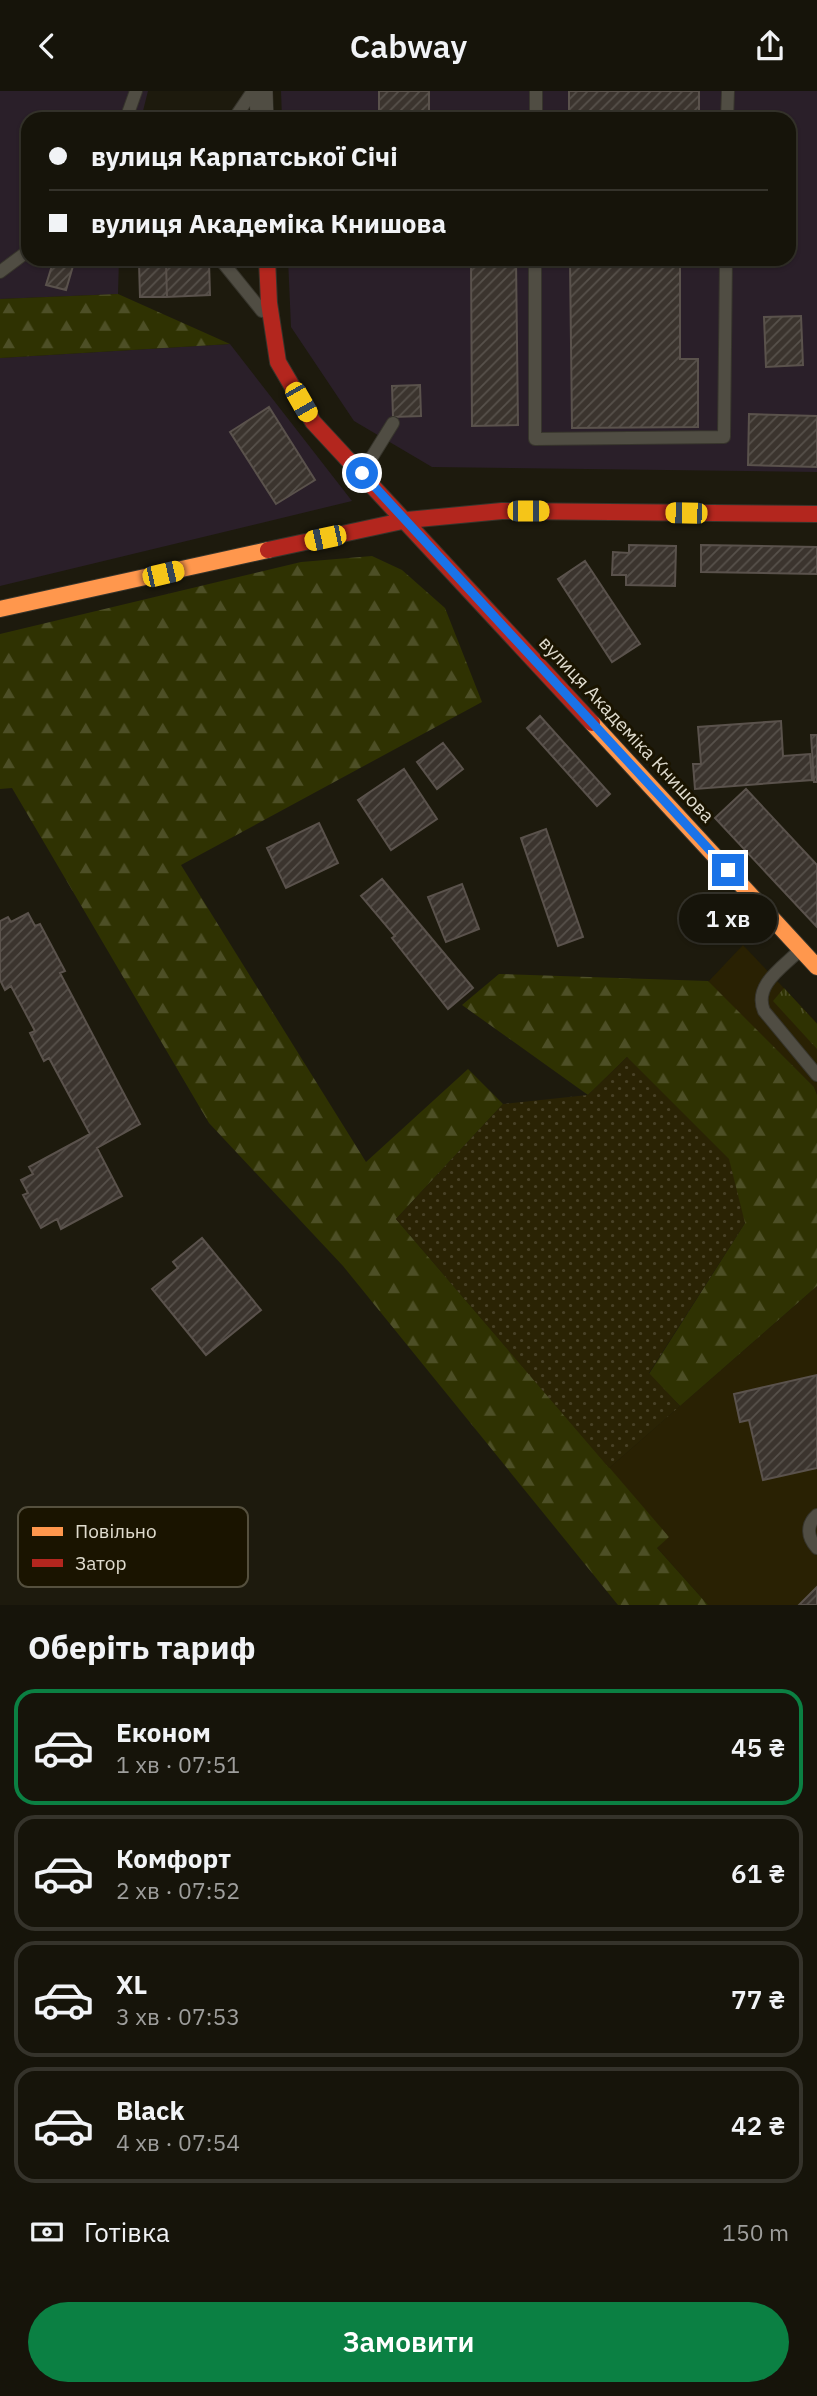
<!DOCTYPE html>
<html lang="uk">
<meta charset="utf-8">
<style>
body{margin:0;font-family:"IBM Plex Sans",sans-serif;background:#232118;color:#f1f3f6;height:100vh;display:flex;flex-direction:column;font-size:26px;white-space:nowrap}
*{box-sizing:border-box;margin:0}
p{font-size:23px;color:#9e9e9c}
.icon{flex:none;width:38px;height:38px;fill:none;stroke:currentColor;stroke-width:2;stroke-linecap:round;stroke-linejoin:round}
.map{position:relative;height:1514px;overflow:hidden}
.sheet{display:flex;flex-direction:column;background:#16140a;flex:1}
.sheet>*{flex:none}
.top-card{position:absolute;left:21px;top:21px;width:775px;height:154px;border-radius:21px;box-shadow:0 2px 5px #0004,0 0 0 2px #35332b;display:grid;align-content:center;height:154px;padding:0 28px;background:#16140a}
.end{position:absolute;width:32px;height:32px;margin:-16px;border:9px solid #1a73e8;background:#fff;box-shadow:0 0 0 4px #fff}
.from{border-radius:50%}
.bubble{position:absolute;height:49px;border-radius:24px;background:#16140a;box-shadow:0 2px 5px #0004,0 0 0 2px #35332b;font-size:23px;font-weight:600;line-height:49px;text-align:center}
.car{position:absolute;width:21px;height:42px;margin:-21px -10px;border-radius:9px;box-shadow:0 0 5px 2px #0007;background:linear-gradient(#f5c518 24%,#345 0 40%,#f5c518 0 76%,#345 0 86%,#f5c518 0)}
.top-card b{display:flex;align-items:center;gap:24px;height:66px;font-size:26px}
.top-card b+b{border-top:2px solid #35332b}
.top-card i{width:18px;height:18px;background:#f1f3f6}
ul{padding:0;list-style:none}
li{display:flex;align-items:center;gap:21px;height:116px;margin:0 14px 10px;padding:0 14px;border:4px solid #35332b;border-radius:21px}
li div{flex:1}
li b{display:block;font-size:26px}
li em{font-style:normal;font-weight:600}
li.active{border-color:#0b8043}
li>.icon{width:63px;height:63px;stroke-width:1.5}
h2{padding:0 28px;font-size:32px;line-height:84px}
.pay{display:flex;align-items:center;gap:18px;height:77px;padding:0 28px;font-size:26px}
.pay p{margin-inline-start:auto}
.cta{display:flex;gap:14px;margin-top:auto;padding:14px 28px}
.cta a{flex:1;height:80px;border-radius:42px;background:#0b8043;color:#fff;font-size:28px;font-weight:600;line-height:80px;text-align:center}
header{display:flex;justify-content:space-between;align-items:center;height:91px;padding:0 28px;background:#16140a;font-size:32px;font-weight:600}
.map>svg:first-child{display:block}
.built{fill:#292103}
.industrial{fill:#2a1f29}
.grass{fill:url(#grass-tufts)}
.forest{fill:url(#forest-firs)}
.sand{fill:url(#sand-dots)}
.building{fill:url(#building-hatch);stroke:#5a524c;stroke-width:2}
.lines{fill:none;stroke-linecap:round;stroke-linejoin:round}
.lane-casing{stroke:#37352c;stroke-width:14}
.street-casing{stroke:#37352c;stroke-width:24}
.slow-casing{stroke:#37352c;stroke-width:18}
.jam-casing{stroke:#37352c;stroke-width:18}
.lane{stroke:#504d43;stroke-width:12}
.street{stroke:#504d43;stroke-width:23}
.slow{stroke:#ff974d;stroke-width:16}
.jam{stroke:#b3261e;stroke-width:16}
.route{stroke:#1a73e8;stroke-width:9}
.labels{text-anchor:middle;stroke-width:6;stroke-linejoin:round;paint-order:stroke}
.street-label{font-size:19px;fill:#e0dcce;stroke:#1a1400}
.key{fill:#1a1400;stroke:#55503e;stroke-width:2}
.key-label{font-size:19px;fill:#e0dcce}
</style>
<header><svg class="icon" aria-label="back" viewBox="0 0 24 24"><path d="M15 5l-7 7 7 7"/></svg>Cabway<svg class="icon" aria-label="share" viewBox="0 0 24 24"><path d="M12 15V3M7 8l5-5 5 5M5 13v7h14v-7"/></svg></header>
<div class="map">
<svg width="817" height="1514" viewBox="0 0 817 1514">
<defs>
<pattern id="grass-tufts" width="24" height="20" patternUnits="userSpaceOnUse" patternTransform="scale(1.75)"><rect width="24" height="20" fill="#2f3202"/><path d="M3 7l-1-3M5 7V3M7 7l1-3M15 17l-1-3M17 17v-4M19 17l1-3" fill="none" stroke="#4d4f26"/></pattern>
<pattern id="forest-firs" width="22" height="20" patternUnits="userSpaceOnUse" patternTransform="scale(1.75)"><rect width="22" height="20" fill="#2f3202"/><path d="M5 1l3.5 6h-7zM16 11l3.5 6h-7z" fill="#4d4f26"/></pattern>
<pattern id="sand-dots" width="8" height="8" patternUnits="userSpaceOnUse" patternTransform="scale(1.75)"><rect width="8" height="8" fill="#2a2304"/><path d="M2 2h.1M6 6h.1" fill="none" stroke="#494227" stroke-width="1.8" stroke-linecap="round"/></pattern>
<pattern id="building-hatch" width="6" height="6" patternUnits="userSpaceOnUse" patternTransform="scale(1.75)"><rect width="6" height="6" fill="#3b342e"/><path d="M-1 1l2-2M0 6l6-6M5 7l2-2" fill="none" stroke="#57514b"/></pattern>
</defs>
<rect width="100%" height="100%" fill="#1d1a0d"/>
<path class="built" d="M743 854 817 932V1004L814 996 708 891Z
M817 1195V1514H708L657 1457 668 1446 609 1377Z"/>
<path class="industrial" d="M0 0H148L141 28H28V168H119L118 203 0 208Z
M281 0H817V381L432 376 354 330 291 236 288 168H789V28H282Z
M230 253 352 410 0 495V267Z"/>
<path class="grass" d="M784 897 817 933V958L773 910Z"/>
<path class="forest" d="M118 203 230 253 0 267V208Z
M372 465 402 479 445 517 482 611 181 774 366 1071 468 978 503 1013 396 1128 669 1446 657 1457 708 1514H618L343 1175 209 1032 12 697 0 698V543L301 471Z
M499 883 708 890 814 996 817 1004V1195L680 1315 649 1283 745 1132 627 966 588 1004 462 914Z"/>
<path class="sand" d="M627 966 729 1068 745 1132 649 1282 680 1315 609 1377 396 1128 503 1013 588 1004Z"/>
<path class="building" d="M379 0H429V28H379Z
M569 0H699V26L569 28Z
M54 168H75L66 199 46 194Z
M471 168H516L518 334 472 335Z
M570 168H680V268H698V336L572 337Z
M209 171 210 204 167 206 166 172Z
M139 172H166L167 206H140Z
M801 225 803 274 766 276 764 226Z
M420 294 421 325 393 326 392 295Z
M269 316 315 389 276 413 230 341Z
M749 323 817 325V376L748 374Z
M629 454 676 455 675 495 626 494V484H612L613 461 629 462Z
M701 454 817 456V483L701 481Z
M585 470 640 553 612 571 558 488Z
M540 625 610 703 597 715 527 637Z
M781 630 783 665 810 663 812 689 695 698 693 673H701L698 636Z
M811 644H817V691H814Z
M443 652 463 678 437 698 417 671Z
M404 678 437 728 391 759 358 709Z
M746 698 817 774V836L715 727Z
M319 732 338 772 286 797 267 757Z
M546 738 583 846 558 855 521 747Z
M382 788 473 897 448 918 392 847 395 845 361 805Z
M462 793 479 838 446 851 428 806Z
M28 822 35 835 40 833 65 880 60 882 140 1033 97 1057 122 1105 61 1138 57 1128 41 1137 23 1104 28 1102 21 1089 33 1083 29 1076 90 1043 49 967 44 970 30 942 35 940 11 895 5 899 0 889V830L8 826 11 831Z
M202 1147 261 1219 206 1264 152 1198 178 1177 173 1171Z
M817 1284V1377L763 1389 749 1329 740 1331 734 1303Z
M817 1496V1514H799Z"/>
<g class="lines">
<defs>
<path id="lane" d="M126 28 136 0
M234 28 253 0
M536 28V0
M727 28 728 0
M220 168 262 220
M535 168V348L724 346 726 168
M0 181 28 160
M362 382 393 332
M800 859C783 876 753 894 764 920L817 984
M817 1424C806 1434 807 1446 817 1457"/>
<path id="street" d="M261 0 262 28"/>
<path id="slow" d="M0 518 268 459
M592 632 817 876"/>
<path id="jam" d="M267 168 269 212 278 271 313 331 592 632
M268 459 407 429 502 420 817 423"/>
</defs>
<use href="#lane" class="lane-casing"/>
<use href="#street" class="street-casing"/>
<use href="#slow" class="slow-casing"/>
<use href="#jam" class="jam-casing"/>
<use href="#lane" class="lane"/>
<use href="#street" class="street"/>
<use href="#slow" class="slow"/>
<use href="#jam" class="jam"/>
</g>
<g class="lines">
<path class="route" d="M362 382 728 779"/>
</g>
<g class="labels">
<g class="street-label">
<text transform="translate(627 638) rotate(47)" y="7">вулиця Академіка Книшова</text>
</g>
</g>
<rect x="18" y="1416" width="230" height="80" rx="10" class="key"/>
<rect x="32" y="1436" width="31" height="9" fill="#ff974d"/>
<rect x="32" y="1468" width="31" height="8" fill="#b3261e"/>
<g class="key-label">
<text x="75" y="1447">Повільно</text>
<text x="75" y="1479">Затор</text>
</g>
</svg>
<i class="end from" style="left:362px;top:382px"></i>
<i class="end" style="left:728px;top:779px"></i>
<div class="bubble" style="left:679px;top:803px;width:98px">1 хв</div>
<i class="car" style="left:301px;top:311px;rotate:150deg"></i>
<i class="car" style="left:528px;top:420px;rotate:90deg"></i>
<i class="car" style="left:686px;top:422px;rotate:271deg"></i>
<i class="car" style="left:325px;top:447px;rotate:258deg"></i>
<i class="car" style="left:163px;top:483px;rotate:77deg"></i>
<div class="top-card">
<b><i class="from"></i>вулиця Карпатської Січі</b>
<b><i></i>вулиця Академіка Книшова</b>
</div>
</div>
<section class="sheet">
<h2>Оберіть тариф</h2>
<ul>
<li class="active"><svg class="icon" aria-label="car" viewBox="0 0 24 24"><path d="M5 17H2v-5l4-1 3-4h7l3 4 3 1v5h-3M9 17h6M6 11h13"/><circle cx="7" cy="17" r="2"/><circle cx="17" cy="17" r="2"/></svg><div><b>Економ</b><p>1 хв · 07:51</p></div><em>45 ₴</em></li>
<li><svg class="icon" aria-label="car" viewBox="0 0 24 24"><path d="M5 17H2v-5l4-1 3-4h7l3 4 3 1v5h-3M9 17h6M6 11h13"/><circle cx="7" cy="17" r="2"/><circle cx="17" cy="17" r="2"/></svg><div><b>Комфорт</b><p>2 хв · 07:52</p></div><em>61 ₴</em></li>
<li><svg class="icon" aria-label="car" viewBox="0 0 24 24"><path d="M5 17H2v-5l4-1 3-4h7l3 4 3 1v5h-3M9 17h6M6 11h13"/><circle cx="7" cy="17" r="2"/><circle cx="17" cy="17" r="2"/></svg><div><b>XL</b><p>3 хв · 07:53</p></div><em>77 ₴</em></li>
<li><svg class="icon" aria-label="car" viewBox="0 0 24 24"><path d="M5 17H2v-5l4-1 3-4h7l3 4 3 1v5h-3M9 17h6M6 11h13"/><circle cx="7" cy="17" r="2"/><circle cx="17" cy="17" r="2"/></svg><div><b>Black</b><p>4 хв · 07:54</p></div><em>42 ₴</em></li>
</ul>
<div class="pay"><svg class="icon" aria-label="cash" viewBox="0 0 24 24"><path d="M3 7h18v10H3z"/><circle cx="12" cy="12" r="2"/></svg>Готівка<p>150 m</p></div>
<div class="cta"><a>Замовити</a></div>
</section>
